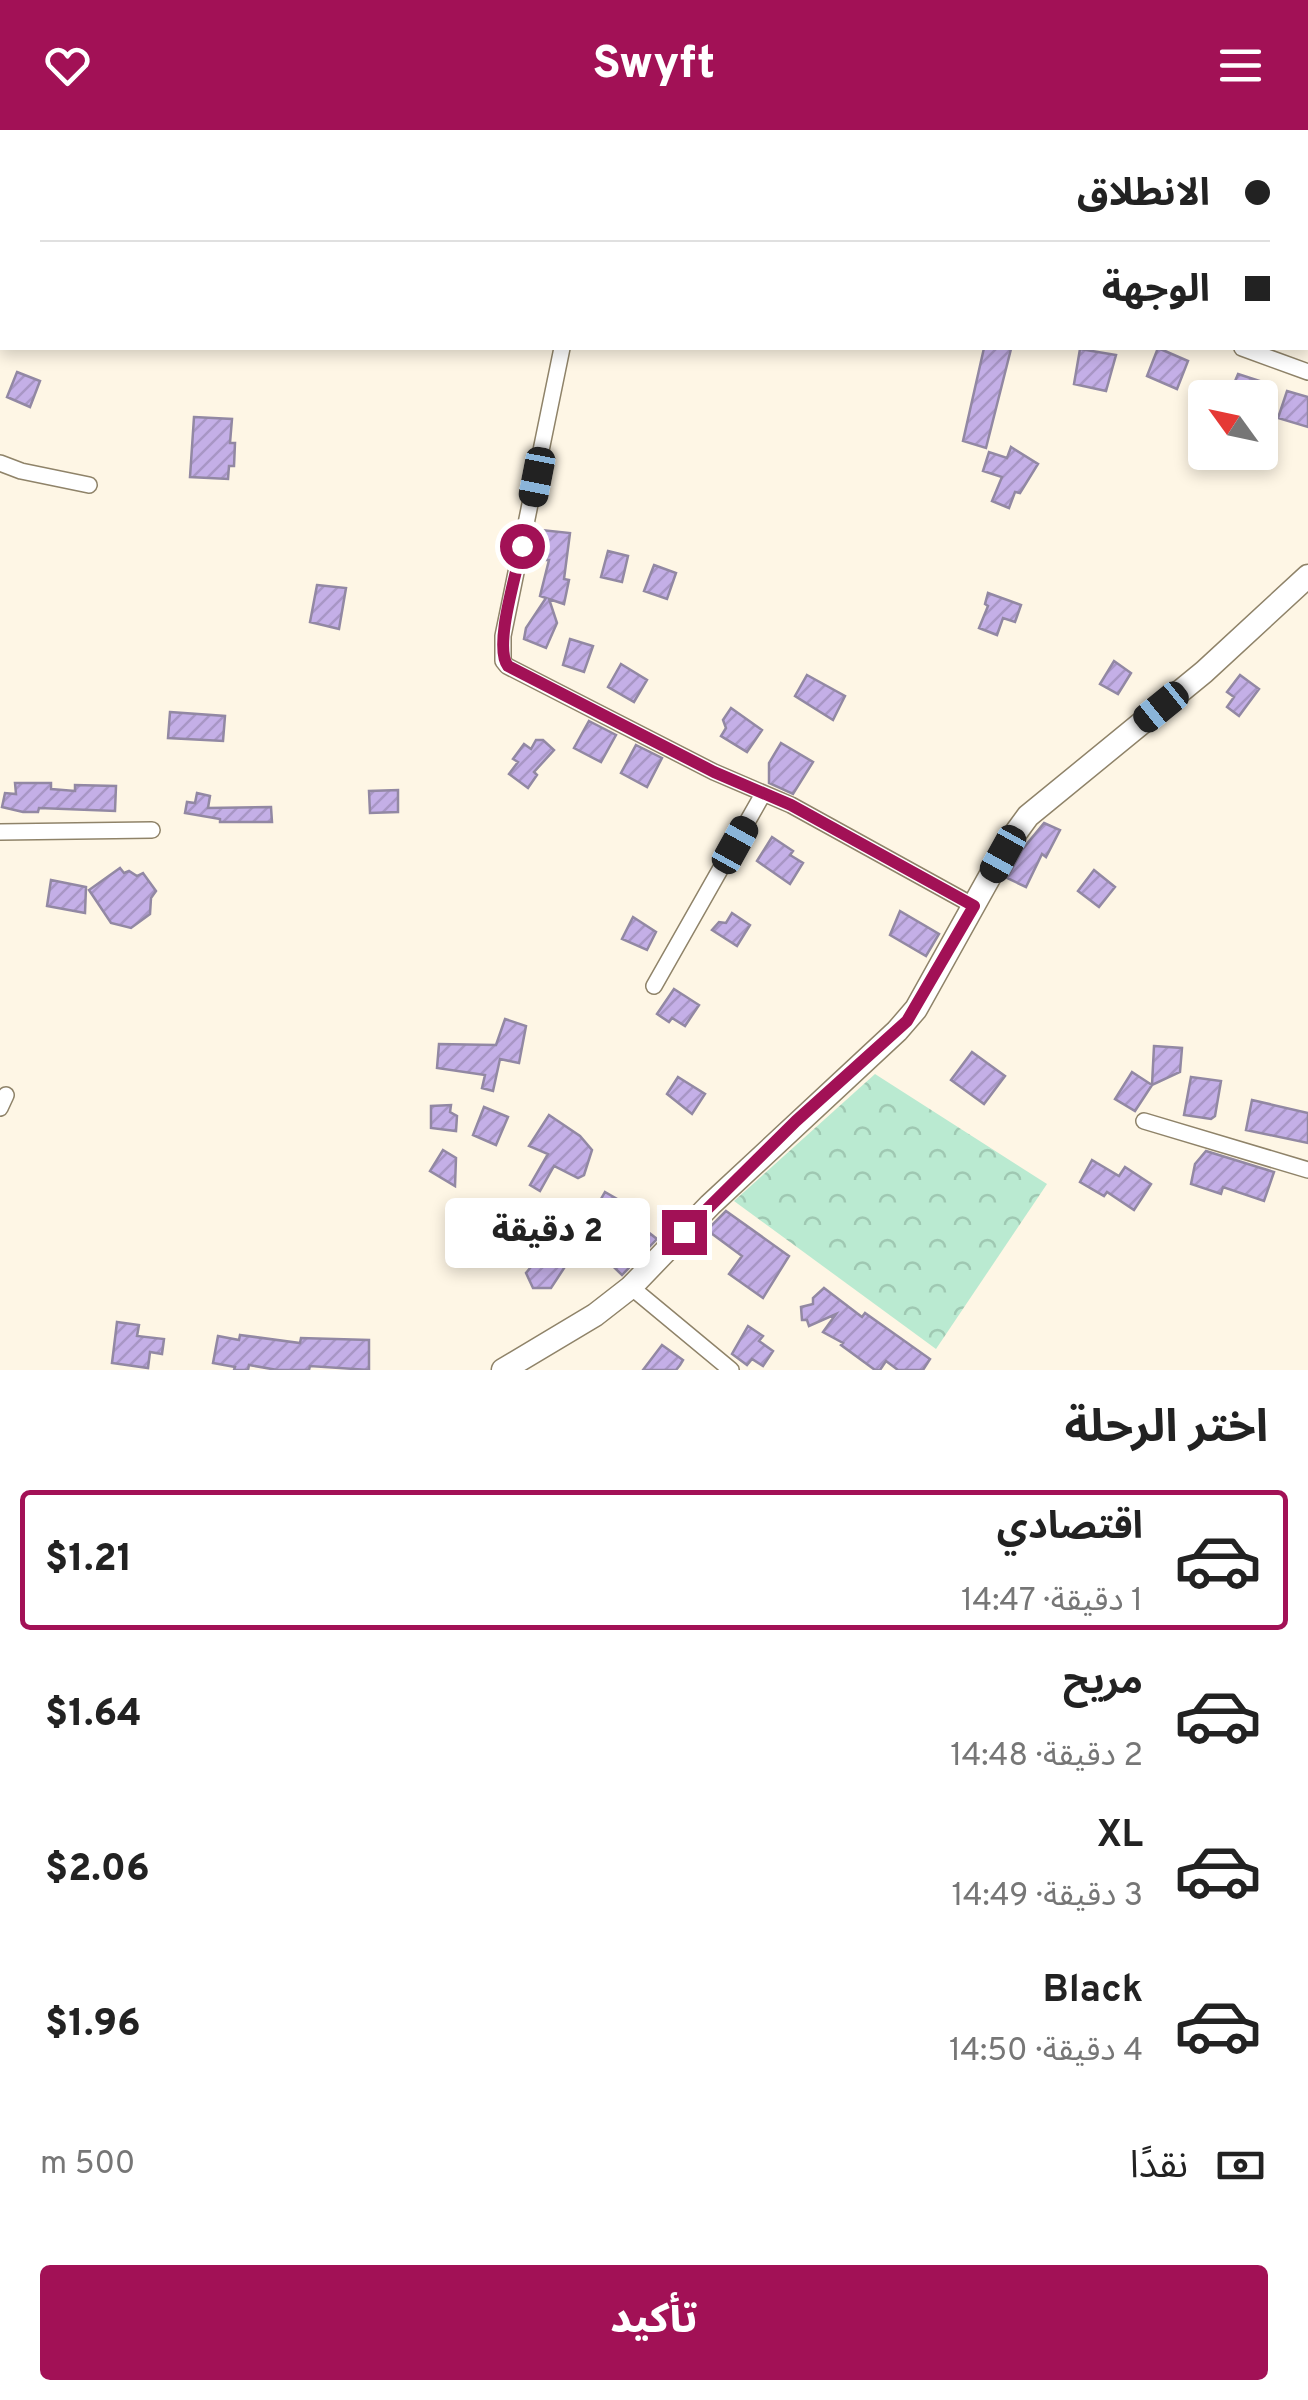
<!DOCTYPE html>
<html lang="ar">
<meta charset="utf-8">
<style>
body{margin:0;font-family:Overpass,"Noto Sans Arabic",sans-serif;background:#f2f2f2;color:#222;direction:rtl;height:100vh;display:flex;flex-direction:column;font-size:38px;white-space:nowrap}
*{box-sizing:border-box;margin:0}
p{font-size:32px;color:#767676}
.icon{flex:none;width:55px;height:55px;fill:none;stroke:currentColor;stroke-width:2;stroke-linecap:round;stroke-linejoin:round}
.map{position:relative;height:1240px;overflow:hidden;direction:ltr}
.details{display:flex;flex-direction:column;background:#fff;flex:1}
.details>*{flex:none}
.guide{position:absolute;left:0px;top:0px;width:1310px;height:220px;box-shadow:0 5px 15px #0003;direction:rtl;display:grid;align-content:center;height:220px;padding:0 40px;background:#fff}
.needle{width:65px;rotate:303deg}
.buttons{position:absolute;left:1188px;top:250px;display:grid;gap:20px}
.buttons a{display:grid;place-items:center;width:90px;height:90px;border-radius:10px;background:#fff;box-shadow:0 5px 15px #0003;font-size:50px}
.end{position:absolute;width:45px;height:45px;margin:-22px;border:12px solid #a21156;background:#fff;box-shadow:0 0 0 5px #fff}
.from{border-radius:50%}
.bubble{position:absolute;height:70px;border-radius:10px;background:#fff;box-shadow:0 5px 15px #0003;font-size:32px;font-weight:800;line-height:70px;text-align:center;direction:rtl}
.car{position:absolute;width:30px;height:60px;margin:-30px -15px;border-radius:12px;box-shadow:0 0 8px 2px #0007;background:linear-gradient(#222 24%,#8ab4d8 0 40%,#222 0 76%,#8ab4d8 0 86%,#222 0)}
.guide b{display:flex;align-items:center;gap:35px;height:95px;font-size:38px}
.guide b+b{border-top:2px solid #e0e0e0}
.guide i{width:25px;height:25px;background:#222}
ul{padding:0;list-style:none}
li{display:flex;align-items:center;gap:30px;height:140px;margin:0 20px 15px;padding:0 20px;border:5px solid transparent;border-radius:10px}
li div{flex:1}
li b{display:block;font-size:38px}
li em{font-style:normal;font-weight:800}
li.current{border-color:#a21156}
li>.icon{width:90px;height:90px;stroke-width:1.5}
h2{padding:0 40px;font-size:45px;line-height:120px}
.pay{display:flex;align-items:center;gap:25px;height:110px;padding:0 40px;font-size:38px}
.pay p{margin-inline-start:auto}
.cta{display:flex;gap:20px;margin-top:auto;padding:20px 40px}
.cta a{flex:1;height:115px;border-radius:10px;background:#a21156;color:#fff;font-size:40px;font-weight:800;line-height:115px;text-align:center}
header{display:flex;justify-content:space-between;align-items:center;height:130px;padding:0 40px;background:#a21156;color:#fff;font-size:45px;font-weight:800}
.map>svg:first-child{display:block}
.forest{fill:url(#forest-crowns)}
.building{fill:url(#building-hatch);stroke:#9288a3;stroke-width:2.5}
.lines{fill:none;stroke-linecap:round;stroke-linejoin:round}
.street-casing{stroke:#8f8369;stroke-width:18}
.secondary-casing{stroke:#8f8369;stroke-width:25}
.street{stroke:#fff;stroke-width:15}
.secondary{stroke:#fff;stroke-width:22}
.route{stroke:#a21156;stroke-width:12}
</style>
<header><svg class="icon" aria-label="menu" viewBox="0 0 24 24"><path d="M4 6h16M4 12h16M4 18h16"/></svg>Swyft<svg class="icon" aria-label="heart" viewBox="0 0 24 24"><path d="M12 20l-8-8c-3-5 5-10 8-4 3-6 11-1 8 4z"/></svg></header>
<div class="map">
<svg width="1308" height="1240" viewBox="0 0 1308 1240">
<defs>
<pattern id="forest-crowns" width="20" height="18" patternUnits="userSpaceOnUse" patternTransform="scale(2.5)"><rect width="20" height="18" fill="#baead1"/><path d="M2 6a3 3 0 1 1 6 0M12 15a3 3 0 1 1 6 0" fill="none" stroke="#9fc8b2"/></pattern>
<pattern id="building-hatch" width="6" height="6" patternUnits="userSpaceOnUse" patternTransform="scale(2.5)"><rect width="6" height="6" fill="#c4afe7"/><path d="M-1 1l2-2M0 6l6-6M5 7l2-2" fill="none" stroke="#a896c5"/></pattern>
</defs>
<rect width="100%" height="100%" fill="#fef6e5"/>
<path class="forest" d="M875 944 1047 1054 936 1219 734 1071Z"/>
<path class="building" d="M984 218 1011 219 986 318 963 311Z
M1158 218 1188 231 1177 259 1147 246Z
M1080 219 1116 225 1106 261 1074 254Z
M17 242 40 251 30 277 7 267Z
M1238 244 1266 253 1261 268H1228Z
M1287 261 1308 267V297L1278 288Z
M194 287 232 289 230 313H235L234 336H229L228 349 190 347Z
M1011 317 1038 334 1020 363 1015 362 1009 378 992 371 1002 347 983 341 989 322 1007 328Z
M541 400 570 403 564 449 569 450 564 474 549 469 557 493 546 518 524 509 526 498 546 468 540 466 549 430H538Z
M608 421 628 426 622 452 601 447Z
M654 435 676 443 667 469 644 461Z
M317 455 346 458 339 499 310 492Z
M988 463 1021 475 1015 492 1003 488 997 505 979 498 988 476 985 474Z
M570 509 593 516 584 542 563 535Z
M1114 531 1131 543 1118 564 1100 554Z
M621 534 647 550 634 572 608 557Z
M807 545 845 566 833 590 795 566Z
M1240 545 1259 559 1239 586 1227 577 1234 567 1227 562Z
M731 578 762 600 747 622 721 606 726 598 723 590Z
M170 582 225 586 223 611 168 608Z
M589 591 616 605 601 632 574 618Z
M536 610H543L554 620 534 642 537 645 528 658 509 644 518 632 513 629 524 614 531 619Z
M781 613 813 632 793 664 769 653V633Z
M636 615 662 628 647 657 621 643Z
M15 653H51V659L75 661V655L116 656 115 681 39 678 38 682H23L2 677 5 663 16 664Z
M398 660V682L370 683 369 661Z
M197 663 210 666 208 678 271 677 272 692H220V689L185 683 187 672 195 673Z
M1044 693 1060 700 1046 727 1042 724 1026 757 1007 748 1022 720Z
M772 707 793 721 790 725 803 733 790 754 757 731Z
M120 738 124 743 129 741 137 746 143 743 156 761 151 768 150 784 131 798 111 793 89 760Z
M1094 740 1115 757 1099 777 1078 761Z
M51 750 86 757 85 783 47 776Z
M900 781 939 804 926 826 890 805Z
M732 783 750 795 737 816 712 800 719 792 726 793Z
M633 787 656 802 647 820 622 809Z
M674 859 699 875 685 896 672 888 669 892 657 884Z
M505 889 526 896 519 933 500 929 493 961 482 958 485 945 437 938 439 914 496 915Z
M1154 916 1182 918 1180 942 1152 955Z
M972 922 1005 946 984 974 951 950Z
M1132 942 1152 955 1135 981 1115 969Z
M678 947 705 964 692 984 667 964Z
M1191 947 1221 951 1215 986 1211 989 1184 985Z
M1252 970 1308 983V1013L1246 1000Z
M451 975 450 982 457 986 456 1001 431 998V976Z
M484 977 508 987 496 1015 473 1005Z
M549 985 580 1006 592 1020 584 1045 578 1048 554 1036 540 1061 530 1055 548 1024 529 1016Z
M443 1020 456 1028 455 1056 430 1041Z
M1206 1021 1274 1042 1264 1071 1223 1057 1221 1064 1191 1054 1195 1034Z
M1092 1030 1119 1046 1125 1037 1151 1054 1134 1080 1107 1062 1104 1066 1080 1052Z
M605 1062 617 1069 613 1075 646 1106 648 1102 657 1109 622 1145 589 1113 609 1092 593 1083Z
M726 1081 789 1126 763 1168 729 1144 742 1126 707 1100Z
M553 1110 569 1122 566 1126 570 1129 551 1158H533L526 1143Z
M824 1158 862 1187 865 1183 930 1229 923 1240H898L886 1231 880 1240H875L841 1215 843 1213 823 1202 836 1184 809 1196 807 1190H802L801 1177 813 1174V1168Z
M117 1192 139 1195 137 1206 164 1209 162 1224 150 1222 148 1238 112 1233Z
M748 1196 763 1206 759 1211 773 1221 763 1236 752 1229 747 1235 732 1224Z
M240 1205 300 1213 301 1208 369 1210V1240L310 1236 309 1240H277L249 1235 248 1240H234L235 1237 213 1233 218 1206 239 1210Z
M662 1215 683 1230 680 1235 676 1240H643Z"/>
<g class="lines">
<defs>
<path id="street" d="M590 2V0
M562 218 503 506V531L507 536 714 642 791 675 974 776
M1242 218 1308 242
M0 333 21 341 89 355
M0 702 152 700
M654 856 763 664
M0 978 6 965
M1144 991 1308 1040
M631 1157 731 1240"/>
<path id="secondary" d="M503 1240 595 1185 631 1157 710 1075 897 901 916 879 1009 712 1028 686 1204 542 1308 446"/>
</defs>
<use href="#street" class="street-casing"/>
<use href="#secondary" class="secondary-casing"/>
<use href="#street" class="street"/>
<use href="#secondary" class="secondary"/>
</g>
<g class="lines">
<path class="route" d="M522 416C517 442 493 517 508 536L714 642 791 675 974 776 907 891 796 991 684 1102"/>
</g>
</svg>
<div class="buttons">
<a><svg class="needle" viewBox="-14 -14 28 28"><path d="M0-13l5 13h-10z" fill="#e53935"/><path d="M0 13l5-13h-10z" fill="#767676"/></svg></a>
</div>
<i class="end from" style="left:522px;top:416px"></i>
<i class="end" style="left:684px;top:1102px"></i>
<div class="bubble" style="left:445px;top:1068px;width:205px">2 دقيقة</div>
<i class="car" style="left:537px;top:347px;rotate:191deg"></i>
<i class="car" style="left:1161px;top:577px;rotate:231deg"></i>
<i class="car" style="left:735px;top:715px;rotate:29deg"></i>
<i class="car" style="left:1003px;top:724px;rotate:209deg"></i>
<div class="guide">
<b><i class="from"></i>الانطلاق</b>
<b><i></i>الوجهة</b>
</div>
</div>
<section class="details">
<h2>اختر الرحلة</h2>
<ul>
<li class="current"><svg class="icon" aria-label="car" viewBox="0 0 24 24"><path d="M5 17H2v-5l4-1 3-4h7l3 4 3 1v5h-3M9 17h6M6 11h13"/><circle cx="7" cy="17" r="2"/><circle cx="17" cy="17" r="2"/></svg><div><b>اقتصادي</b><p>1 دقيقة · 14:47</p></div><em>$1.21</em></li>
<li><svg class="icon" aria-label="car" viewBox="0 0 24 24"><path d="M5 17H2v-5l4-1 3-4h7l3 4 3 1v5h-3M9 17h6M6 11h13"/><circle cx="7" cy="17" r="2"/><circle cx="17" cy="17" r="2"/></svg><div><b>مريح</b><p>2 دقيقة · 14:48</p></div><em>$1.64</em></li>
<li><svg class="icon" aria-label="car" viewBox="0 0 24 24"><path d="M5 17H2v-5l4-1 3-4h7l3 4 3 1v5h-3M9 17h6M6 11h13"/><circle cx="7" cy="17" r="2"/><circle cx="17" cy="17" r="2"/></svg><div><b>XL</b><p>3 دقيقة · 14:49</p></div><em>$2.06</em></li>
<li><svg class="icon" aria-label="car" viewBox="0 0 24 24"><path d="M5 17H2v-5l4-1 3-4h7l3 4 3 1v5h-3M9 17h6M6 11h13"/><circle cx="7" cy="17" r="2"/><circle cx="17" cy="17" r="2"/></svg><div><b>Black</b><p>4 دقيقة · 14:50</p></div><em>$1.96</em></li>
</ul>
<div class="pay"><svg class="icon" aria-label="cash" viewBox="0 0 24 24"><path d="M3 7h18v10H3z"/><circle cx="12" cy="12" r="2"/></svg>نقدًا<p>500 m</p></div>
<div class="cta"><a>تأكيد</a></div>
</section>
